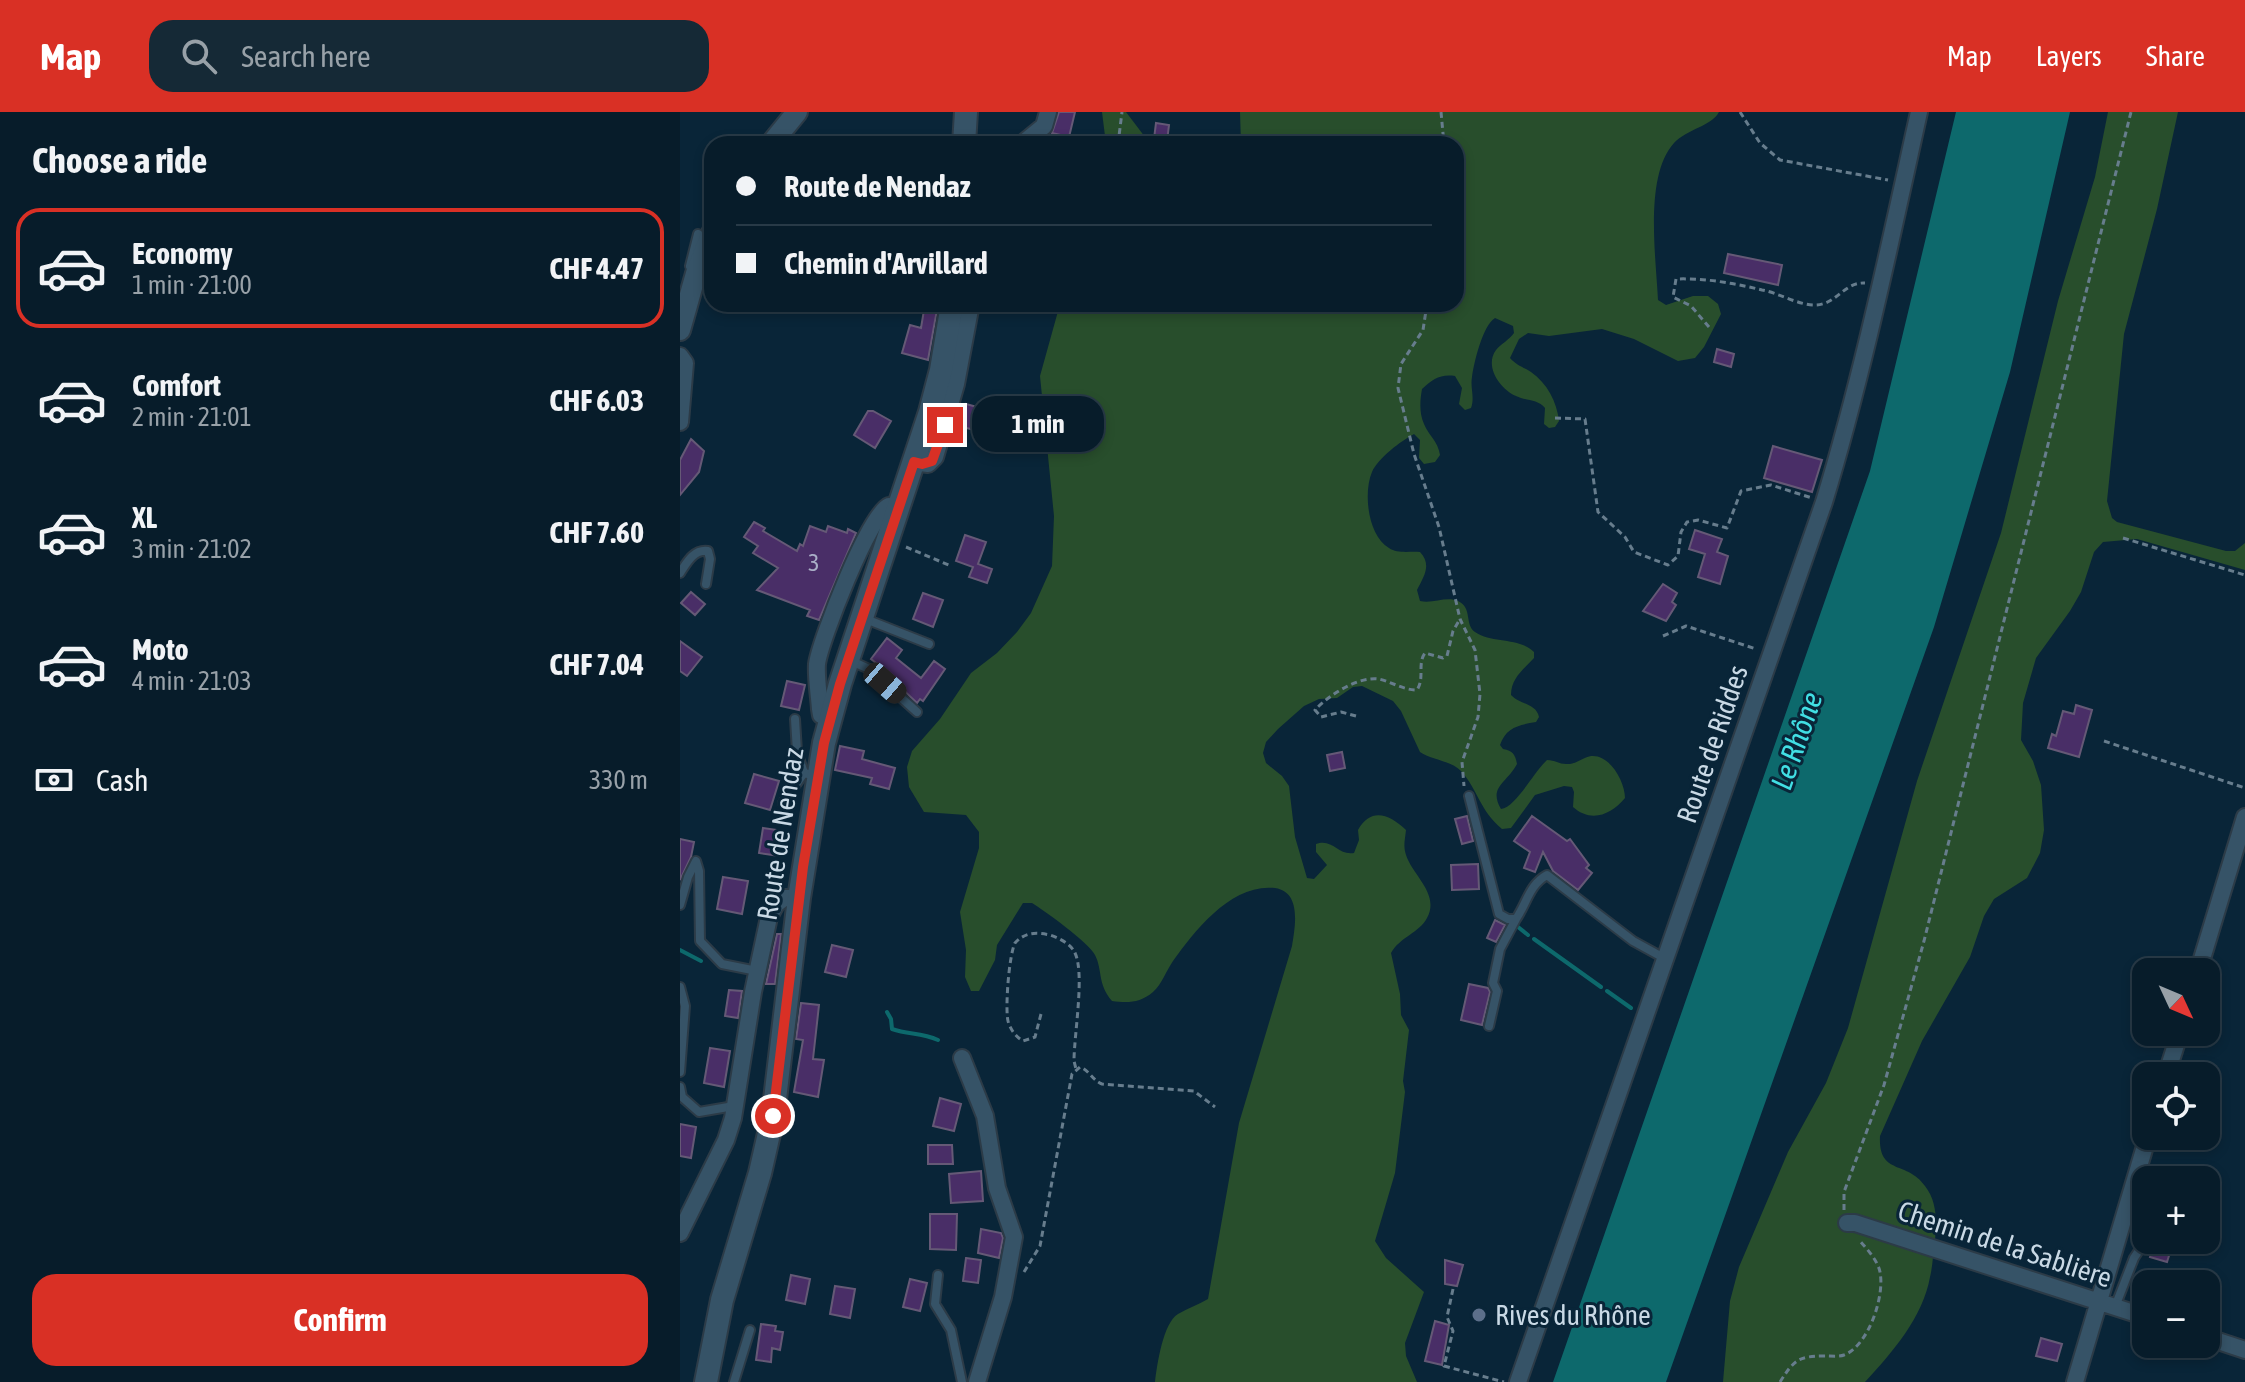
<!DOCTYPE html>
<meta charset="utf-8">
<style>
body{margin:0;font-family:"Asap Condensed",sans-serif;background:#152936;color:#f1f3f6;height:100vh;display:flex;flex-direction:column;font-size:30px;white-space:nowrap}
*{box-sizing:border-box;margin:0}
p{font-size:26px;color:#98a1a8}
.icon{flex:none;width:44px;height:44px;fill:none;stroke:currentColor;stroke-width:2;stroke-linecap:round;stroke-linejoin:round}
.map{position:relative;flex:1;overflow:hidden}
.details{display:flex;flex-direction:column;background:#071c2a;width:680px}
.details>*{flex:none}
.hud{position:absolute;left:24px;top:24px;width:760px;height:176px;border-radius:24px;box-shadow:0 4px 12px #0003,0 0 0 2px #283a47;display:grid;align-content:center;height:176px;padding:0 32px;background:#071c2a}
.needle{width:52px;rotate:134deg}
.controls{position:absolute;left:1452px;top:846px;display:grid;gap:16px}
.controls a{display:grid;place-items:center;width:88px;height:88px;border-radius:16px;background:#071c2a;box-shadow:0 4px 12px #0003,0 0 0 2px #283a47;font-size:40px}
.end{position:absolute;width:36px;height:36px;margin:-18px;border:10px solid #d93025;background:#fff;box-shadow:0 0 0 4px #fff}
.from{border-radius:50%}
.bubble{position:absolute;height:56px;border-radius:24px;background:#071c2a;box-shadow:0 4px 12px #0003,0 0 0 2px #283a47;font-size:26px;font-weight:700;line-height:56px;text-align:center}
.car{position:absolute;width:24px;height:48px;margin:-24px -12px;border-radius:10px;box-shadow:0 0 6px 2px #0007;background:linear-gradient(#222 24%,#8ab4d8 0 40%,#222 0 76%,#8ab4d8 0 86%,#222 0)}
.hud b{display:flex;align-items:center;gap:28px;height:76px;font-size:30px}
.hud b+b{border-top:2px solid #283a47}
.hud i{width:20px;height:20px;background:#f1f3f6}
ul{padding:0;list-style:none}
li{display:flex;align-items:center;gap:24px;height:120px;margin:0 16px 12px;padding:0 16px;border:4px solid transparent;border-radius:24px}
li div{flex:1}
li b{display:block;font-size:30px}
li em{font-style:normal;font-weight:700}
li.active{border-color:#d93025}
li>.icon{width:72px;height:72px;stroke-width:1.5}
h2{padding:0 32px;font-size:36px;line-height:96px}
.pay{display:flex;align-items:center;gap:20px;height:88px;padding:0 32px;font-size:30px}
.pay p{margin-inline-start:auto}
.primary-button{display:flex;gap:16px;margin-top:auto;padding:16px 32px}
.primary-button a{flex:1;height:92px;border-radius:24px;background:#d93025;color:#fff;font-size:32px;font-weight:700;line-height:92px;text-align:center}
header{display:flex;align-items:center;gap:48px;box-sizing:border-box;height:112px;padding:0 40px;background:#d93025;color:#fff}
header strong{font-size:38px}
nav{display:flex;gap:44px;margin-inline-start:auto;font-size:28px}
.search{width:560px;height:72px;background:#152936;display:flex;align-items:center;gap:20px;box-sizing:border-box;padding:0 28px;border-radius:24px;color:#98a1a8;font-size:30px}
main{display:flex;flex:1;min-height:0}
.map>svg:first-child{display:block}
.green{fill:#284e2c}
.water{fill:#0d696c}
.lines{fill:none;stroke-linecap:round;stroke-linejoin:round}
.stream{stroke:#0d696c;stroke-width:4}
.building{fill:#492e67;stroke:#655976;stroke-width:2}
.service-casing{stroke:#2c3b47;stroke-width:12}
.minor-casing{stroke:#2c3b47;stroke-width:20}
.tertiary-casing{stroke:#2c3b47;stroke-width:24}
.secondary-casing{stroke:#2c3b47;stroke-width:26}
.path{stroke:#677d8d;stroke-width:3;stroke-dasharray:6 4;stroke-linecap:butt}
.service{stroke:#365367;stroke-width:8}
.minor{stroke:#365367;stroke-width:16}
.tertiary{stroke:#365367;stroke-width:20}
.secondary{stroke:#365367;stroke-width:22}
.route{stroke:#d93025;stroke-width:10}
.service-dot{fill:#5c6f8a;stroke:#092538;stroke-width:3}
.labels{text-anchor:middle;stroke-width:6;stroke-linejoin:round;paint-order:stroke}
.number-label{font-size:24px;fill:#a9aec6}
.street-label{font-size:28px;fill:#c9d9e5;stroke:#092538}
.poi-label{font-size:28px;fill:#c9d9e5;stroke:#092538;text-anchor:start}
.water-label{font-size:30px;font-style:italic;fill:#41dfe4;stroke:#092538}
</style>
<header>
<strong>Map</strong>
<div class="search"><svg class="icon" aria-label="search" viewBox="0 0 24 24"><circle cx="10" cy="10" r="6"/><path d="M15 15l6 6"/></svg>Search here</div>
<nav><a>Map</a><a>Layers</a><a>Share</a></nav>
</header>
<main>
<section class="details">
<h2>Choose a ride</h2>
<ul>
<li class="active"><svg class="icon" aria-label="car" viewBox="0 0 24 24"><path d="M5 17H2v-5l4-1 3-4h7l3 4 3 1v5h-3M9 17h6M6 11h13"/><circle cx="7" cy="17" r="2"/><circle cx="17" cy="17" r="2"/></svg><div><b>Economy</b><p>1 min · 21:00</p></div><em>CHF 4.47</em></li>
<li><svg class="icon" aria-label="car" viewBox="0 0 24 24"><path d="M5 17H2v-5l4-1 3-4h7l3 4 3 1v5h-3M9 17h6M6 11h13"/><circle cx="7" cy="17" r="2"/><circle cx="17" cy="17" r="2"/></svg><div><b>Comfort</b><p>2 min · 21:01</p></div><em>CHF 6.03</em></li>
<li><svg class="icon" aria-label="car" viewBox="0 0 24 24"><path d="M5 17H2v-5l4-1 3-4h7l3 4 3 1v5h-3M9 17h6M6 11h13"/><circle cx="7" cy="17" r="2"/><circle cx="17" cy="17" r="2"/></svg><div><b>XL</b><p>3 min · 21:02</p></div><em>CHF 7.60</em></li>
<li><svg class="icon" aria-label="car" viewBox="0 0 24 24"><path d="M5 17H2v-5l4-1 3-4h7l3 4 3 1v5h-3M9 17h6M6 11h13"/><circle cx="7" cy="17" r="2"/><circle cx="17" cy="17" r="2"/></svg><div><b>Moto</b><p>4 min · 21:03</p></div><em>CHF 7.04</em></li>
</ul>
<div class="pay"><svg class="icon" aria-label="cash" viewBox="0 0 24 24"><path d="M3 7h18v10H3z"/><circle cx="12" cy="12" r="2"/></svg>Cash<p>330 m</p></div>
<div class="primary-button"><a>Confirm</a></div>
</section>
<div class="map">
<svg width="1565" height="1270" viewBox="0 0 1565 1270">
<rect width="100%" height="100%" fill="#092538"/>
<path class="green" d="M422 0H446L465 25 478 32H426Z
M560 0H1039C1032 14 1007 17 994 31 964 64 976 145 978 188L986 193 1013 184H1028L1038 192 1041 202 1024 235 1015 246 998 249 954 227 922 217 869 224 848 221 839 227 830 246C836 253 843 255 851 260 867 271 877 290 879 309L875 315 869 316 864 312 865 296C858 287 846 289 836 284 820 277 804 254 816 238 821 232 829 228 834 221L833 214 815 206C803 213 794 250 792 265 790 276 795 285 791 296L785 298 779 292 782 276 775 264C760 262 753 267 742 277 740 288 739 301 744 312 749 324 758 329 760 343L755 350 744 352 739 346 740 328 734 322C721 329 698 346 692 360 683 381 688 424 709 436 718 442 729 439 740 440 752 453 744 464 737 478L740 489C753 492 766 484 778 489 793 496 784 512 795 520 813 532 839 525 854 540V546C843 558 831 566 831 583 840 593 856 591 859 605L856 610C839 613 826 615 820 633L823 637C833 639 835 642 837 652 827 671 808 675 821 697 836 695 853 661 867 648 875 648 879 652 886 652 895 653 902 646 911 644 930 642 945 670 945 686 931 703 911 711 893 695L894 680 892 675 884 674 855 683 831 716 822 717C800 699 798 678 781 659 772 649 752 648 740 640L721 599 713 589 682 574 673 575 657 586 639 587 624 594 598 617 586 630 583 641 586 651 602 664 609 674 615 725 627 766 634 767 647 753 636 740V732C653 726 658 744 674 741L679 728 678 718C691 695 709 702 726 718 725 728 723 734 726 743 733 764 760 782 747 806 739 821 720 825 711 841L720 882 721 903 729 918 723 969 725 980 715 1061 695 1129 706 1146 744 1180 725 1231 726 1244 737 1270H475C477 1253 483 1211 498 1202 508 1196 518 1193 528 1187L559 1011 612 834C615 815 622 780 595 776 552 771 515 818 493 849 486 859 482 872 473 880 460 891 448 891 432 889 417 871 423 859 415 843 408 830 365 799 352 791H343L317 833 315 848 299 879H291L285 865 286 838 280 800 299 736V720L286 703 244 700 229 675 227 655 232 639 260 607 291 561 317 541 337 520 351 501 372 454 374 404 360 264 380 192H776V32H561Z
M1428 0H1498L1477 97 1444 222 1427 389 1432 406 1437 410 1546 439H1555L1565 431V458L1457 427 1423 430 1414 440 1401 480 1390 499 1356 546 1343 591 1341 628 1353 649 1361 673 1364 718 1360 741 1347 766 1314 787 1304 804 1290 845 1242 929 1200 1024C1198 1064 1227 1048 1245 1074 1257 1089 1257 1110 1255 1128 1253 1140 1253 1153 1250 1165 1243 1205 1212 1241 1185 1270H1043L1050 1189 1059 1155 1108 1040 1146 971 1168 916 1237 669 1321 421 1378 189 1415 65Z"/>
<path class="water" d="M1276 0H1390L1330 260 1254 515 986 1270H873L1190 359Z"/>
<g class="lines">
<path class="stream" d="M838 815 848 823
M854 827 921 875
M0 838 21 849
M927 879 951 896
M207 900 211 907 212 917C229 923 241 920 258 928"/>
</g>
<path class="building" d="M379 0H395L389 25 372 21Z
M476 11 489 13 487 29 474 27Z
M1048 142 1102 153 1098 173 1044 161Z
M245 192H258L248 248 222 241 230 213 241 216Z
M1037 237 1054 242 1051 255 1034 250Z
M286 292 308 298 302 320 279 314Z
M188 299H193L211 309 195 336 174 323Z
M11 327 24 339 19 360 0 383V348Z
M1093 334 1142 348 1132 380 1084 366Z
M74 410 85 416 83 419 117 439 120 432 123 434 130 414 146 420 148 414 167 421 168 417 176 421 139 508 127 504 130 498 77 478 98 456 73 441 78 434 64 425Z
M1015 418 1042 427 1037 440 1048 444 1040 472 1018 465 1025 442 1009 437Z
M285 423 306 430 298 452 312 457 307 471 289 465 293 455 276 449Z
M983 472 997 481 992 490 996 493 986 509 963 499Z
M11 480 25 492 15 503 1 491Z
M243 481 263 488 253 515 233 507Z
M207 526 222 538 216 546 241 566 254 549 265 557 243 589 240 587 237 591 216 571 218 568 191 547Z
M0 529 22 545 7 564 0 559Z
M107 569 125 573 119 598 101 594Z
M1396 593 1412 598 1399 645 1368 636 1372 622 1376 624 1383 599 1394 602Z
M160 634 184 639 182 647 215 656 209 677 190 672 192 666 155 658Z
M662 640 665 656 650 659 647 643Z
M74 662 99 669 90 698 65 691Z
M787 704 793 729 782 732 775 707Z
M852 704 887 729 890 727 909 753 906 756 912 761 898 778 873 759 863 740 855 760 844 756 850 740 834 729Z
M83 716 104 719 100 744 79 741Z
M0 727 14 730 11 745 0 768Z
M798 752 799 777 772 778 771 753Z
M43 765 68 769 62 802 37 797Z
M815 808 825 813 816 830 807 826Z
M97 822H101L95 872H86Z
M152 833 173 838 166 865 145 860Z
M789 872 808 876 810 880 802 913 781 908Z
M49 878 62 879 58 906 45 904Z
M121 891 139 893 133 947 144 948 138 985 114 980 123 928 116 927Z
M30 936 50 939 44 975 24 971Z
M260 986 281 992 274 1019 253 1014Z
M0 1012 16 1015 11 1046 0 1044Z
M248 1033H272L273 1052H248Z
M301 1059 303 1089 271 1091 269 1062Z
M250 1102H277L276 1138 250 1137Z
M301 1117 321 1121 323 1126 319 1146 298 1141Z
M1475 1128H1494L1487 1150 1470 1145Z
M286 1146 301 1148 298 1171 283 1169Z
M765 1148 783 1153 777 1174 765 1172Z
M111 1163 130 1167 125 1192 106 1188Z
M230 1167 247 1171 240 1199 223 1195Z
M155 1174 175 1177 170 1206 150 1202Z
M755 1209 769 1213 762 1253 745 1249Z
M81 1212 96 1214 95 1219 103 1220 100 1238 92 1236 91 1250 76 1248Z
M1361 1226 1382 1232 1377 1249 1356 1244Z"/>
<g class="lines">
<defs>
<path id="service" d="M10 154 18 122
M0 461C7 450 14 437 28 439L30 447 26 472
M183 506 249 532
M169 548 189 557 237 600
M115 607 117 640 124 661 137 664
M789 684 819 802 828 807H836C847 791 849 773 867 763L953 829 984 846
M103 691 124 661
M0 793 8 765 16 749 19 759 20 829 42 852 77 859
M0 875 5 894 0 960
M809 914 817 879 813 871 820 837 836 807
M0 975 2 985 19 1000 54 994
M1444 1106 1465 1111 1466 1124
M258 1163 255 1192 271 1218 282 1270
M1435 1195 1454 1146 1466 1128
M54 1270 70 1218"/>
<path id="minor" d="M342 32 364 14 368 0
M0 244 5 251 0 310
M234 350 248 352 255 345 276 272 291 192
M150 607 141 603 140 597C139 582 136 566 137 552 140 529 190 400 209 394L218 396
M1518 860 1565 705
M282 946 305 1004 317 1076 334 1125 323 1185 297 1270
M1486 964 1500 920
M1167 1111H1175L1466 1205
M0 1121 46 1028 53 1006 73 880 89 805 96 792 104 786H119
M1526 1225 1565 1238
M838 1270 1144 390C1183 262 1210 131 1239 0
M1395 1270 1468 1024"/>
<path id="tertiary" d="M91 32 117 0
M0 218 17 158 32 121"/>
<path id="secondary" d="M284 32 286 0
M26 1270 42 1188 80 1061 93 1004 119 786 144 631 160 572 250 300 261 258 272 192"/>
</defs>
<use href="#service" class="service-casing"/>
<use href="#minor" class="minor-casing"/>
<use href="#tertiary" class="tertiary-casing"/>
<use href="#secondary" class="secondary-casing"/>
<path class="path" d="M761 0 764 32
M1060 0 1080 31 1100 48 1208 68
M438 32 442 0
M747 192 743 218 721 252 718 276 734 342 759 415 780 507 795 538 800 582 798 605 782 650 784 674
M1029 215 1011 194 993 185 996 167C1024 166 1054 171 1082 178 1099 181 1120 194 1136 193 1157 192 1164 170 1185 171
M875 306 905 307 918 400 945 425 954 440 988 453 998 444 1001 420 1007 410 1018 408 1047 416 1061 379 1091 373 1132 386
M1443 426 1565 463
M226 435 271 454
M983 524 1006 514 1076 537
M676 604 661 600 641 605 635 598C649 583 678 564 699 567 712 570 723 578 737 578 745 566 737 552 745 541L763 546 767 544 773 519 780 507
M1424 629 1565 676
M361 902 355 925 343 929C336 925 330 917 328 909 325 896 329 843 335 831 345 820 356 820 370 823 379 826 391 832 395 841 405 862 394 923 394 949L396 957
M1164 1098V1080L1204 973 1244 829 1451 0
M344 1160 360 1134 392 962 400 955C410 959 412 968 422 972L514 979 535 995
M773 1177 767 1205 773 1219 764 1254 824 1270
M1100 1270C1114 1248 1118 1244 1145 1244 1151 1244 1159 1245 1164 1243 1188 1234 1205 1185 1200 1160 1198 1149 1187 1137 1180 1129"/>
<use href="#service" class="service"/>
<use href="#minor" class="minor"/>
<use href="#tertiary" class="tertiary"/>
<use href="#secondary" class="secondary"/>
</g>
<g class="lines">
<path class="route" d="M93 1004 123 755 144 631 160 572 234 350 242 352 252 349 265 313"/>
</g>
<circle class="service-dot" cx="799" cy="1203" r="8"/>
<g class="labels">
<g class="number-label">
<text x="134" y="459">3</text>
</g>
<g class="street-label">
<text transform="translate(1032 632) rotate(-71)" y="10">Route de Riddes</text>
<text transform="translate(100 722) rotate(-81)" y="10">Route de Nendaz</text>
<text transform="translate(1325 1132) rotate(18)" y="10">Chemin de la Sablière</text>
</g>
<g class="poi-label">
<text x="815" y="1213">Rives du Rhône</text>
</g>
<g class="water-label">
<text transform="translate(1117 629) rotate(-71)" y="10">Le Rhône</text>
</g>
</g>
</svg>
<div class="controls">
<a><svg class="needle" viewBox="-14 -14 28 28"><path d="M0-13l5 13h-10z" fill="#e53935"/><path d="M0 13l5-13h-10z" fill="#98a1a8"/></svg></a>
<a><svg class="icon" aria-label="locate" viewBox="0 0 24 24"><circle cx="12" cy="12" r="6"/><path d="M12 2v4M12 18v4M2 12h4M18 12h4"/></svg></a>
<a>+</a>
<a>−</a>
</div>
<i class="end from" style="left:93px;top:1004px"></i>
<i class="end" style="left:265px;top:313px"></i>
<div class="bubble" style="left:292px;top:284px;width:132px">1 min</div>
<i class="car" style="left:205px;top:571px;rotate:131deg"></i>
<div class="hud">
<b><i class="from"></i>Route de Nendaz</b>
<b><i></i>Chemin d'Arvillard</b>
</div>
</div>
</main>
